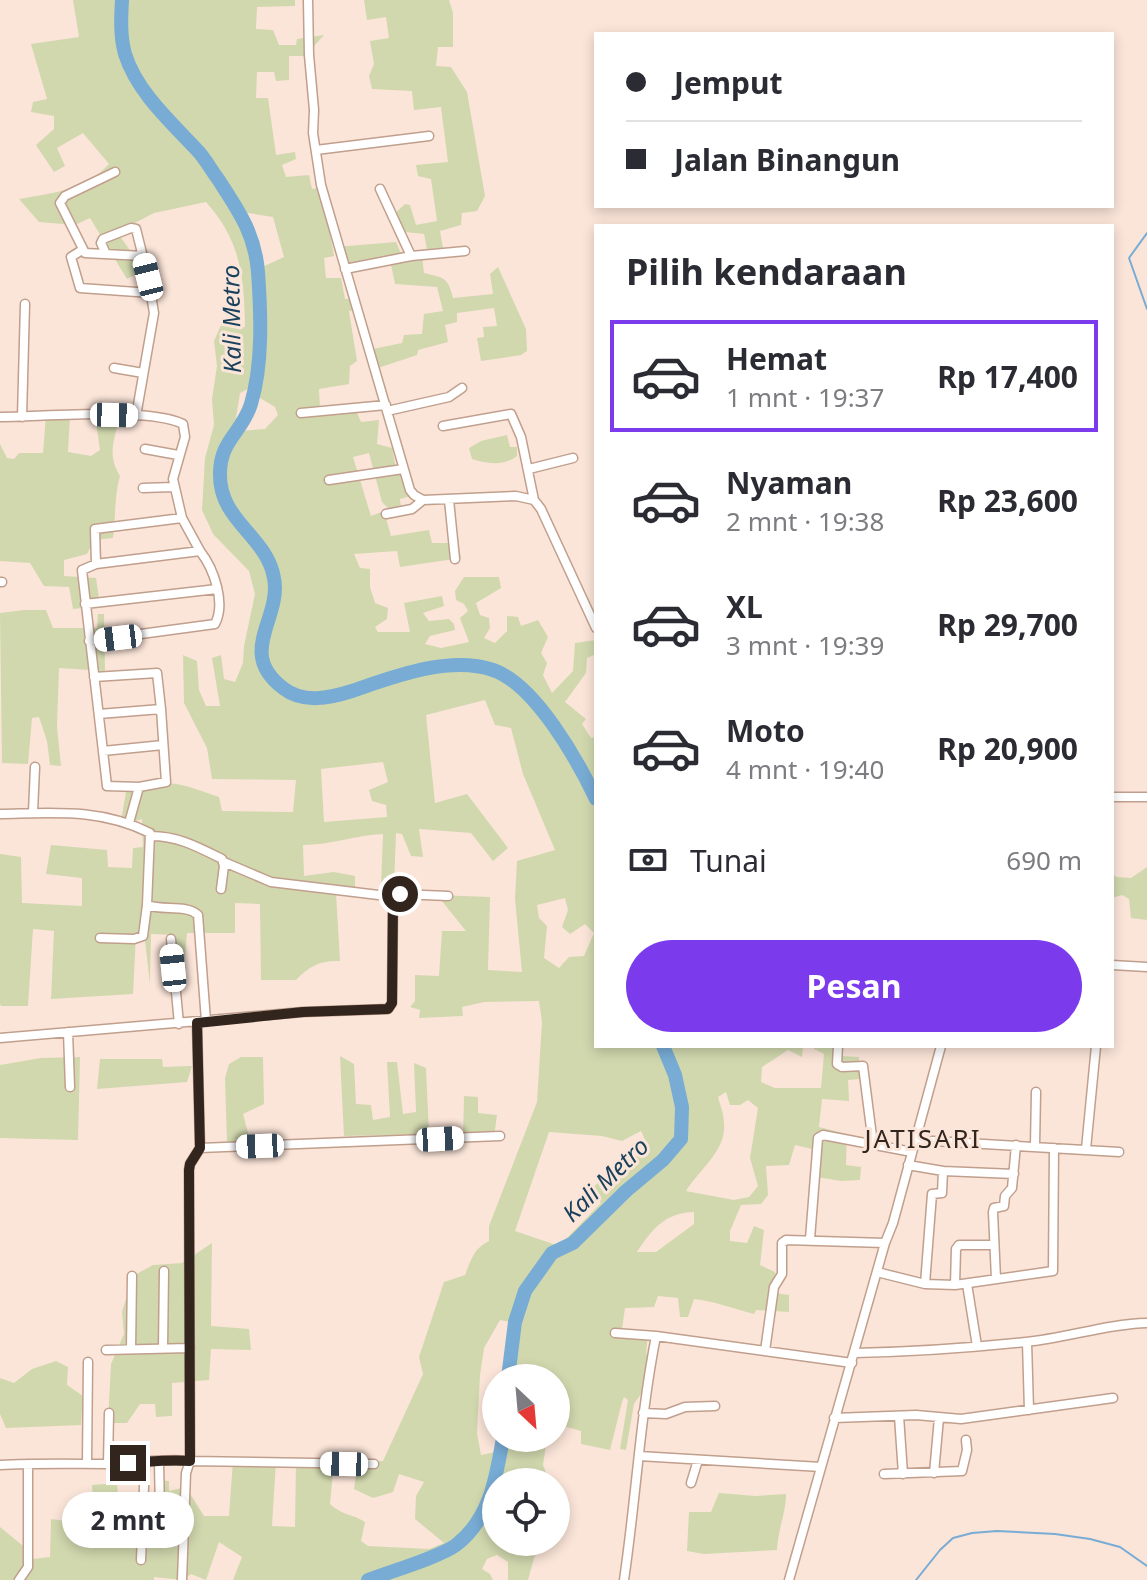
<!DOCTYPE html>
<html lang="id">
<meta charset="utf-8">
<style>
body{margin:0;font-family:"Noto Sans",sans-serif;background:#f2f2f3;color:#2b2b33;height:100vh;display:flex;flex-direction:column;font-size:30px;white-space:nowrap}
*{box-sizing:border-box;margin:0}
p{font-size:26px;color:#7c7c81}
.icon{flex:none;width:44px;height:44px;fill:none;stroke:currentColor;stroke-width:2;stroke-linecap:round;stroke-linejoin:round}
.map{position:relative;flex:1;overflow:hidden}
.drawer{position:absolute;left:594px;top:224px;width:520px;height:824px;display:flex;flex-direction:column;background:#fff;border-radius:0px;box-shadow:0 4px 12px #0003}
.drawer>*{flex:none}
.top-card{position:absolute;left:594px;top:32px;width:520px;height:176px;border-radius:0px;box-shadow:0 4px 12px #0003;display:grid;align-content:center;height:176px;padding:0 32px;background:#fff}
.needle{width:52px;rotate:154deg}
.controls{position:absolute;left:482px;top:1364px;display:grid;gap:16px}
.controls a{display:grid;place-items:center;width:88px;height:88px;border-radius:50%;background:#fff;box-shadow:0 4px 12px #0003;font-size:40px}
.end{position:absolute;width:36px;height:36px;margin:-18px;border:10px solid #32251e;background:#fff;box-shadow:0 0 0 4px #fff}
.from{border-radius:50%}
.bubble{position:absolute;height:56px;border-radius:28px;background:#fff;box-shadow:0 4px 12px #0003;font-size:26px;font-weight:700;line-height:56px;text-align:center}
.car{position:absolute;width:24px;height:48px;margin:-24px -12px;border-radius:10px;box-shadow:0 0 6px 2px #0007;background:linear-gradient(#fff 24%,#345 0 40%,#fff 0 76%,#345 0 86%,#fff 0)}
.top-card b{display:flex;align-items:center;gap:28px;height:76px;font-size:30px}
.top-card b+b{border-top:2px solid #e1e1e2}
.top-card i{width:20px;height:20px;background:#2b2b33}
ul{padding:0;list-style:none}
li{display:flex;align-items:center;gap:24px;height:112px;margin:0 16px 12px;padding:0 16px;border:4px solid transparent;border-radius:0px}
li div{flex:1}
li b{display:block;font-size:30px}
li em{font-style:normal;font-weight:700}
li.on{border-color:#7c3aed}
li>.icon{width:72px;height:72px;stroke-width:1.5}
h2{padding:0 32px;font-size:36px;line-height:96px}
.pay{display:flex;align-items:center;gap:20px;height:88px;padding:0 32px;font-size:30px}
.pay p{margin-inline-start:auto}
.button{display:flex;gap:16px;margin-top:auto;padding:16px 32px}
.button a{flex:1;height:92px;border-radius:48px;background:#7c3aed;color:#fff;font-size:32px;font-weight:700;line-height:92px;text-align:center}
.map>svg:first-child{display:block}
.green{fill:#d1d8ae;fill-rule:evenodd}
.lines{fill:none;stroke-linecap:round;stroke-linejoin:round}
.stream{stroke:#78acd4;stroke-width:2}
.river{stroke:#78acd4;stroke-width:14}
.minor-casing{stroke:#c19f8d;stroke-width:11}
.minor{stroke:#fff;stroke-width:8}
.route{stroke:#32251e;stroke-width:10}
.labels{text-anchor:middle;stroke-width:6;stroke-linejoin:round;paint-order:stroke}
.water-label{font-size:24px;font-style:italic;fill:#19415d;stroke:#fbe5d9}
.quarter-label{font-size:26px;letter-spacing:2px;fill:#32251e;stroke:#fbe5d9}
</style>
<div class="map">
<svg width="1147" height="1580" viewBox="0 0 1147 1580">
<rect width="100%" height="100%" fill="#fbe5d9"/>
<path class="green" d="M73 0H295V6L257 7 256 29 273 30 279 45H296L297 39 324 35 305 56H289V80L276 81 274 72H257L256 98H268L276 155 295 152 296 159 282 165 286 177 309 175 312 189 318 188 329 228 334 256 324 258 326 278H341L345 299H356L357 310 349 311 357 361 350 366 349 384 319 389 320 408 354 406 361 422 379 420 377 444 392 448 397 473 401 475 411 496 400 499 401 508 390 510 382 502 369 453 353 457 371 516 384 511 391 536 429 530 432 543H458L461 558 400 567 397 551 354 554 360 568 370 569V587L375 603 388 608 387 619 375 627 378 632H410L404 603 442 596 444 606 423 613 429 621 449 619 454 624 455 630 430 636 425 644 441 648 469 642 460 618 468 611 464 604 456 600 455 591 464 577H499L501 588 476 603 480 615 489 618 490 628 484 638 495 643 507 631V616L518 617 521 626 538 620 548 637 541 653 547 663 543 675 552 693 573 671 575 643 596 640V654L587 658 586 673 565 702 586 719 582 724 591 738 596 737V1046H803L802 1057 788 1050 762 1067 761 1082 775 1088H821L824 1054 814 1049V1046H841V1056L859 1057 860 1079 848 1080 849 1101 822 1099 819 1127 847 1134 846 1165 861 1167 860 1180 841 1181 811 1176 812 1149 795 1145 789 1165 766 1166 768 1195 761 1204 741 1205 730 1231V1241L747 1243 754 1226 764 1230 760 1265 775 1272 774 1293 789 1295V1312L756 1310 754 1314C734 1309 714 1301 694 1299L688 1317H680L678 1298 658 1296 654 1307 625 1308 622 1329 648 1333 646 1354 652 1355 648 1396 641 1394 634 1404 626 1450 620 1449 628 1400 624 1397 622 1402 610 1450 581 1444V1431L556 1424V1378H508L515 1323 500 1320 484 1348 480 1375 477 1433 481 1455 500 1451 503 1438H547L543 1465 550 1482H496V1542H545L534 1558 528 1580H508V1562L497 1555 487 1559 482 1569 490 1574 493 1580H233L242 1557 219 1542 206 1580 191 1574 183 1580 154 1577V1580H0V1527L28 1550 33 1559 50 1557 51 1519 67 1521 93 1499 92 1485 117 1483 118 1495 156 1497 157 1480 169 1481V1491L186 1487 204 1516H229L233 1460 276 1461 272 1526 295 1527 296 1463 334 1461 330 1504C341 1515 353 1514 365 1522L361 1541 368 1546 429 1549 444 1543 415 1519 416 1496 424 1482 399 1474 393 1492 373 1498 354 1489 358 1462 383 1461 423 1374 419 1357 444 1282 465 1275C471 1260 474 1248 489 1241V1226L537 1102 542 1022 539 1001 484 1002 462 1007 463 1016 419 1018 420 1010 410 1007 415 1001V975L439 976 442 931H466L437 895 490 897 488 970 522 972 515 899 517 861 555 850 523 774 511 728 495 725 485 700 426 715 435 803 467 794 508 848 493 861 471 833 419 829 423 857 411 856 402 834 396 833 394 885 381 886 383 834C355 835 331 845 303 845L304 876 334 872 355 876V891L336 893 340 961C321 960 309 966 296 980H261L260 904 235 903V933H187L183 982 174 981 175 935 151 934 150 984 144 932 136 934 133 994 51 999 54 931 33 929 28 1006H1L0 1004V854L21 857 22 903 82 906V878L46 874 51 845 107 850 108 867 132 868 133 848 143 847 142 819 129 823 121 821 126 792C169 777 178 783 219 797L222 811 293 812 296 780 212 779 207 748 184 703 183 655 197 661 199 690 206 706H220L212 658 221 655 224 679 235 682 243 663 244 646 255 594 249 571 213 534 202 510 205 458 214 425 212 399 217 366 214 341 221 325 245 327C244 277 241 241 206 202L154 213 117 232 144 270 127 279 90 218 75 225 39 222 19 199C52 193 86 190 109 164L83 133 57 148 65 166 54 172 36 145 54 129V116L31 112 33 102 47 99 31 44 79 37ZM242 212 273 217 284 257 258 269 250 233ZM254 386 253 394 275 407 278 415 265 429 238 431 233 436 240 393ZM383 762 388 782 369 790 372 801 386 805 387 817 324 822 321 769ZM565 898 568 910 562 927 570 934 585 924 594 933 584 956 569 957 559 968 544 958 547 926 539 918 537 905ZM726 1092 730 1105H740L748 1100 758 1108 750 1158 758 1186 749 1197 734 1200 686 1191C699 1170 727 1150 724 1123 724 1114 720 1105 718 1097ZM641 1131 649 1148 622 1162 592 1188 601 1203 559 1246 515 1231 549 1132 602 1136 622 1141ZM694 1212V1224L656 1252H637C653 1228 665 1213 694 1212Z
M364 0H449L453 13V47H438L436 66 451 67 467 92 485 196 477 211 462 213 461 225 440 231 443 248 427 249 424 234 396 231 390 218 405 204 410 205 416 225 437 221 431 179 418 176 416 165 448 162 441 107 414 110 412 91 372 89 369 76 374 64 370 41 389 38 386 17 367 20Z
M396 242 402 256H422L424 273C444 278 448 277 453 298L493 294 490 274 498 267 526 329 527 351 521 355 481 361 477 338 484 337 483 327 497 326 494 308 457 313V322L445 325 448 342 418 350 417 355 378 368 373 349 402 343 404 335 422 334 424 314 443 311 437 287 395 284 390 260 341 264 336 247Z
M121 414C115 437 106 454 120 476 114 497 116 517 113 538L94 540 87 554 64 560V576L96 578 100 606 73 609 69 587 44 586 30 563 0 561V444L7 458 14 459 19 453H43L46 415H70L68 452 91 456 100 450 95 416Z
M507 435 510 447H517V456C504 466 488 464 472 459L469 448 481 441Z
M24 610H46L53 628H97L98 614H104L105 671 59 668 57 727 61 766 50 765 47 741 39 717 32 718 28 764 2 763 0 613Z
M1147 867V920L1131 918 1129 899 1122 895 1112 898V872L1116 877 1131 878Z
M340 1056 354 1064 356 1104 371 1105 373 1120 390 1117 387 1062H397L403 1114 416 1112 414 1063 426 1068 429 1134 344 1136Z
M80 1057 78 1140 0 1138V1065L41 1058Z
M241 1057H263L264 1104 243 1114 250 1140 227 1144 225 1078 229 1064Z
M100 1059H162L163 1067 192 1066 187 1082 97 1089Z
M464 1096 478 1097V1113L497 1115 494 1137H463Z
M212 1243 211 1326 249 1329 251 1350 211 1349 209 1380 172 1383V1416L156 1417 155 1404H140L127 1423H108L111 1364 124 1334 122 1312 133 1276 153 1265 182 1263Z
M56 1361 68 1367 67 1385 83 1396 81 1425 6 1428 0 1414V1378L14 1383 32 1369Z
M719 1493 756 1496 786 1494C786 1513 778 1529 777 1550L704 1554 687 1551 689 1512H711Z"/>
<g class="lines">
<path class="stream" d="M1147 233 1129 258 1147 309
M916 1580 940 1550 953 1538 972 1533 997 1531 1055 1534 1090 1539 1120 1547 1147 1566"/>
<path class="river" d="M122 0C121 18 120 36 125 54 137 92 170 121 197 150 205 158 211 170 218 179 238 210 255 233 258 272 261 314 263 364 251 404 242 433 220 440 220 474 219 521 267 536 274 578 282 619 236 652 283 688 303 704 330 698 352 691 393 677 449 655 493 670 535 684 578 761 596 799
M508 1378 515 1322 525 1291 552 1253 573 1243 626 1191 663 1160 681 1139 682 1107 675 1075 663 1046
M368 1580C389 1572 440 1557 456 1545 490 1519 496 1478 503 1438"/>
<defs>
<path id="minor" d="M308 0 309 55 314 110 313 133 321 185 410 490 414 495 423 500 516 496 534 500 541 509 596 628
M316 150 429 136
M115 172 65 196 60 203 85 253 143 256
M380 189 411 256
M82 250 71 257 80 288 151 293
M106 254 101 243 103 239 131 228 136 229 148 277 154 313 136 416
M345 269 411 256 465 251
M114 368 143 373
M387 411 449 397 462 388
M301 413 386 405
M0 417C42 417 149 407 183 424L185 437 173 479 182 518 95 529 96 564
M22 417 25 304
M443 426 511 414 521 437 534 500
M145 449 178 455
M529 469 573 458
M329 480 403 469
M143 488 173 487
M449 500 455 559
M386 514 412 509 423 500
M182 518 200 551
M0 582H2
M85 604 217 589
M89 641 215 624C226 603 214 569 200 551L96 564 82 570 107 786 139 787 166 782 161 709 99 714
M94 677 157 673 161 709
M103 751 163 745
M1112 797H1147
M33 812 35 767
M0 814C54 813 100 808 150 833L147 905C163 911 186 904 198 915L206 1021
M129 823 139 787
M151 836C178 836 198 847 222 859L224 866 221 889
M224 862 271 882 395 897
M100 938 134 939 143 936 147 905
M171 939 179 1024
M1112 965 1147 967
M68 1032 70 1087
M0 1038 303 1012 388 1009 392 1003 393 900 400 894 448 896
M838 1046 837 1064 842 1067 863 1066 873 1144
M916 1140 1119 1152
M1035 1146 1036 1092
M200 1148 500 1136
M1086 1149 1096 1046
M908 1165 943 1171 942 1193 932 1194 925 1284
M943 1171 1014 1174
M810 1239 818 1138 823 1135 912 1152
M877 1272 925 1284 955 1285 1053 1271 1054 1148
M996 1279 993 1212 994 1208 1004 1206 1005 1196 1012 1188 1016 1145
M967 1284 977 1346
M955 1285 956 1249 959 1245H994
M615 1333 656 1336
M1027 1342 1029 1410
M163 1348 164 1271
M131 1349 132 1276
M106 1350 190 1348
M765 1351 774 1287 782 1274V1243L786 1240 885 1243
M855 1353C912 1352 969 1348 1026 1342 1067 1338 1106 1324 1147 1323
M643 1413 666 1414 685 1407 715 1406
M899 1416 903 1474
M834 1418 916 1415 961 1419 1113 1398
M639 1456 821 1467
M159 1462 160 1512
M87 1463 88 1362
M108 1464 109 1413
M0 1465C36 1463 72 1464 108 1464 136 1463 163 1458 190 1461L374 1464
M934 1473 939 1418
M884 1474 962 1471 967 1450 966 1440
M691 1483 698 1460
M141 1560 145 1462
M19 1580 28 1567V1464
M182 1580 186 1473 190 1461 189 1170 190 1164 200 1148 197 1023
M624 1580C636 1499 640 1417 656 1336L852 1363
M789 1580 885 1243 893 1223 941 1046"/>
</defs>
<use href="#minor" class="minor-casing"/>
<use href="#minor" class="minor"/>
</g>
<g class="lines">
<path class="route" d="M128 1463C149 1462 169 1459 190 1461L189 1170 190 1164 200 1148 197 1023 303 1012 388 1009 392 1003 393 900 400 894"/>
</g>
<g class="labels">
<g class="water-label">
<text transform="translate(232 319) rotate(-91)" y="8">Kali Metro</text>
<text transform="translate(606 1180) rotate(-44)" y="8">Kali Metro</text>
</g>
<g class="quarter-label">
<text x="923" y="1148">JATISARI</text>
</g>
</g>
</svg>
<div class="controls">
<a><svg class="needle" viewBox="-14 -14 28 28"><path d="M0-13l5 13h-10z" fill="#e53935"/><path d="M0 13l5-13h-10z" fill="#7c7c81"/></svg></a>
<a><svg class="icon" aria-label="locate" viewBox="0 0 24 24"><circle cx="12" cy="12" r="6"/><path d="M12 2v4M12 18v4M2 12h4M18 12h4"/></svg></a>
</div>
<i class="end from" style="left:400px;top:894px"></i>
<i class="end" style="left:128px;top:1463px"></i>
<div class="bubble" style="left:62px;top:1492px;width:132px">2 mnt</div>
<i class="car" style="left:148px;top:277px;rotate:346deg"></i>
<i class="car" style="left:114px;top:415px;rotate:91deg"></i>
<i class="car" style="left:118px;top:638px;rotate:263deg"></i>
<i class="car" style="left:173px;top:968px;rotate:354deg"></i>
<i class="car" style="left:440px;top:1139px;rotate:87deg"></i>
<i class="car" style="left:260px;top:1146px;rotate:268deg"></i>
<i class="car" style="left:344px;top:1464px;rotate:271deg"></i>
<div class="top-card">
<b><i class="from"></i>Jemput</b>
<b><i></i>Jalan Binangun</b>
</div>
<section class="drawer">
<h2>Pilih kendaraan</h2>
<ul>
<li class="on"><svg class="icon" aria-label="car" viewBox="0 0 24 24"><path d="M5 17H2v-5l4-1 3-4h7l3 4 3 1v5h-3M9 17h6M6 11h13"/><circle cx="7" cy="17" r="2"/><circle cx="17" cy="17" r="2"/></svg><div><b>Hemat</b><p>1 mnt · 19:37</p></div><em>Rp 17,400</em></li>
<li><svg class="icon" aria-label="car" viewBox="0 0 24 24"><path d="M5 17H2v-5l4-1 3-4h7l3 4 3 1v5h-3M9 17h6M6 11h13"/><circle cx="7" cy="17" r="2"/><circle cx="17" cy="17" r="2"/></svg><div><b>Nyaman</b><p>2 mnt · 19:38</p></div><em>Rp 23,600</em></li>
<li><svg class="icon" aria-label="car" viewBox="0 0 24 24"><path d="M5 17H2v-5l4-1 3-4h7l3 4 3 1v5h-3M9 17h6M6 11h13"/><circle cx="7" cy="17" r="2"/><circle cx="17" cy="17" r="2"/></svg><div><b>XL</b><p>3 mnt · 19:39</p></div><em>Rp 29,700</em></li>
<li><svg class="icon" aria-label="car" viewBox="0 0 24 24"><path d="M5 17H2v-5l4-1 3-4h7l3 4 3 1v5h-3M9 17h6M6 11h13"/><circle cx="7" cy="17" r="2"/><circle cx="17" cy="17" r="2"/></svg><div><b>Moto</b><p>4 mnt · 19:40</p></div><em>Rp 20,900</em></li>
</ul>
<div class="pay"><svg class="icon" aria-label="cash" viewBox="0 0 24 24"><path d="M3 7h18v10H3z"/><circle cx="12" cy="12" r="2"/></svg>Tunai<p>690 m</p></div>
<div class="button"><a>Pesan</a></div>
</section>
</div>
